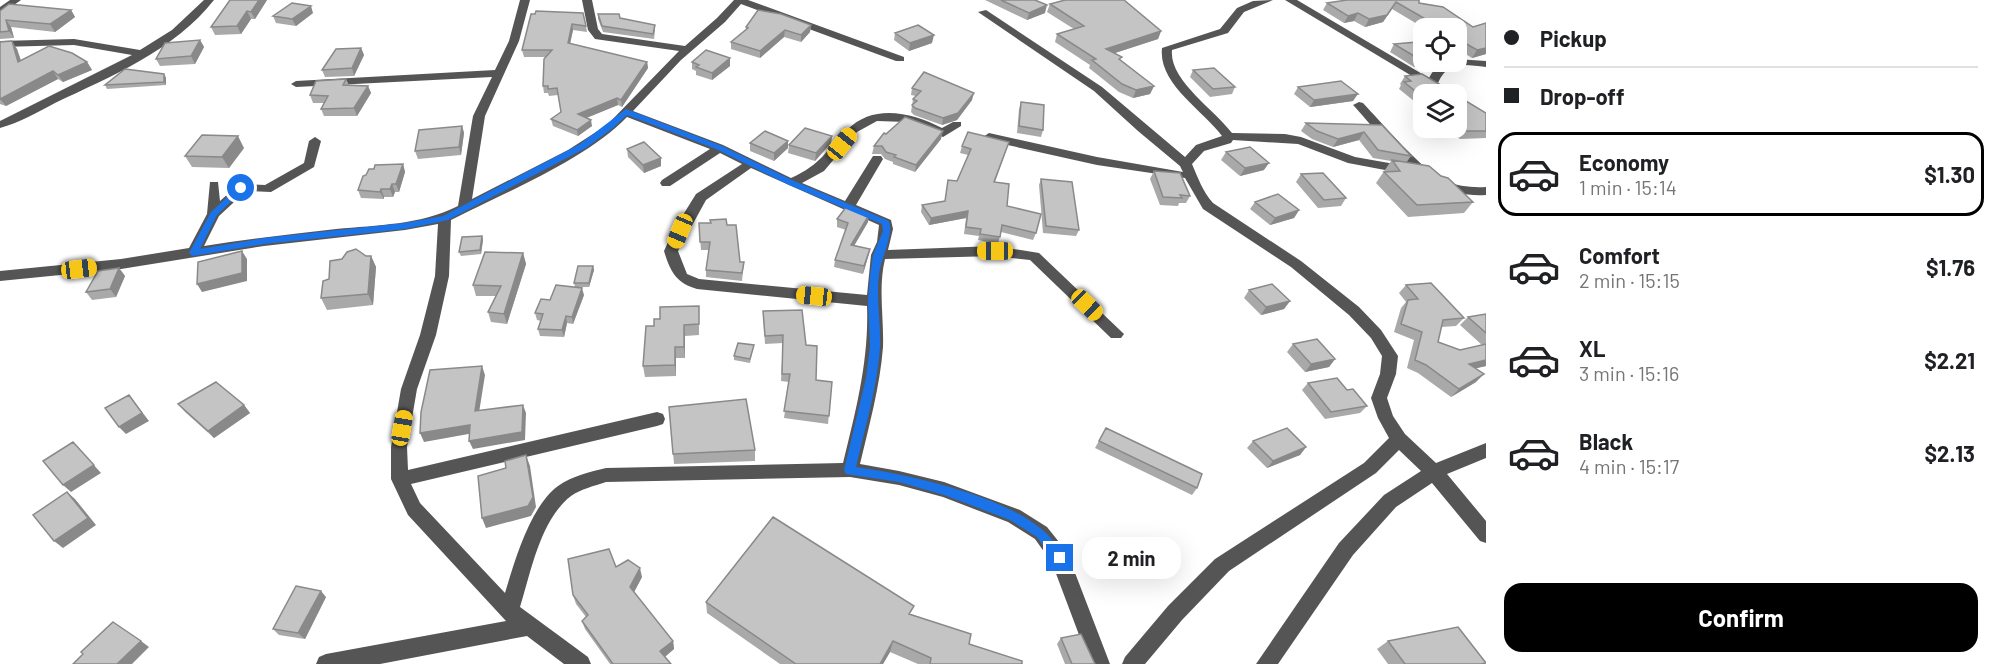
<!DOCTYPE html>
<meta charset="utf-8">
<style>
body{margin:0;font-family:Barlow,sans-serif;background:#f2f2f2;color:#202124;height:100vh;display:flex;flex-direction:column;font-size:22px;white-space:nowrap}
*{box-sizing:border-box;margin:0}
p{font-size:20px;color:#757577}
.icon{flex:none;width:33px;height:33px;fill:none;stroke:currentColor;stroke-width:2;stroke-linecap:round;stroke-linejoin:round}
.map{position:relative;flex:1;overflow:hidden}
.sheet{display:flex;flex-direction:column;background:#fff;width:510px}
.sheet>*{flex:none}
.top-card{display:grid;align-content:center;height:132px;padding:0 18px;background:#fff}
.fabs{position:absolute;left:1413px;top:18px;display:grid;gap:12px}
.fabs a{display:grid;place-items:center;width:54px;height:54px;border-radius:12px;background:#fff;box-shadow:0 6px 24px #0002;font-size:30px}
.end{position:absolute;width:27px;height:27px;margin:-14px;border:8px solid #1a73e8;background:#fff;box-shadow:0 0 0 3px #fff}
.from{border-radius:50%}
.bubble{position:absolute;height:42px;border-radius:18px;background:#fff;box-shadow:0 6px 24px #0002;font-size:20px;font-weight:700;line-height:42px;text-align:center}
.car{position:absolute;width:18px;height:36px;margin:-18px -9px;border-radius:8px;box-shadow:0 0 4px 2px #0007;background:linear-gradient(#f5c518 24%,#345 0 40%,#f5c518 0 76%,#345 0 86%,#f5c518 0)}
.top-card b{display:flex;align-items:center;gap:21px;height:57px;font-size:22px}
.top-card b+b{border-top:2px solid #e0e0e0}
.top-card i{width:15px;height:15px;background:#202124}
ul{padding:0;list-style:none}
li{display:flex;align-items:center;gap:18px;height:84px;margin:0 12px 9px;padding:0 6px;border:3px solid transparent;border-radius:18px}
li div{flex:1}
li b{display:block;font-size:22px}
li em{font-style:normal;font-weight:700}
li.active{border-color:#000}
li>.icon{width:54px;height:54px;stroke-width:1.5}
.button{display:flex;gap:12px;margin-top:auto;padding:12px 18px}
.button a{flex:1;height:69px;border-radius:18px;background:#000;color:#fff;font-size:24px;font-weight:700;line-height:69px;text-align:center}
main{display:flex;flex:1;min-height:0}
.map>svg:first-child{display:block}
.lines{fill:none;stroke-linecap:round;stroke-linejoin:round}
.minor{fill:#555;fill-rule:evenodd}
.wall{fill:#a9a9a9}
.shaded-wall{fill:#898989}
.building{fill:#c4c4c4;stroke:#898989;stroke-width:1.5}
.route{fill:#1a73e8}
</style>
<main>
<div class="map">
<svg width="1486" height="664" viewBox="0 0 1486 664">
<rect width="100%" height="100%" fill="#fff"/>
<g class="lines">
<path class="minor" d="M10 0H21L0 15V7Z
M204 0H214C175 50 110 77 55 103 38 112 19 123 0 128V121L132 55 74 45 0 47V41L74 39 140 50 172 30Z
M520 0H530L519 41 485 116 472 199 568 150 607 125 679 51 595 39 588 30 582 0H592L598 29 602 34 685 46 717 18 734 0H748L904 57V61H896L741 4 725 22 681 60 633 111 723 145 791 178C822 164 825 151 847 130 874 103 912 113 942 128L953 122H961V126L943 137 907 122 877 121 857 132 824 171 802 183 845 201 873 156H881L883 159 856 205 891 220 893 229 888 250 995 246 1039 253 1124 334 1121 338H1111L1030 260 995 256 885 259C878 288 884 317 883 347 880 386 869 426 860 464L899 471 944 482 1020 510 1047 527 1067 552 1110 664H1090L1052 563 1035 539 1008 522 943 497 899 485 850 477 606 482C594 486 581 489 571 496 540 520 531 572 520 607L588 657 591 664H564L527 636 380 664H316L319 657 326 654 506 621 408 515 391 479V447L401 389 420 335 435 276 438 224 405 230 264 246 121 269 0 281V271L121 259 189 248 207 214 210 182H218L220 201 239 184 265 185 304 163 309 141 315 137 321 141 314 167 271 192 246 191 219 216 204 246C248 239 292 234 336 229 377 225 421 225 458 206L473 116 492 77 296 87 291 84 296 81 495 70 509 41ZM627 117 710 149 662 180 660 183 662 186H670L720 153 742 164 696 194 673 231 664 251C670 271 676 283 697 289L867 306C869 360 856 410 843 463L606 468C590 472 572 476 558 486 530 507 515 560 505 593L420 503 411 484 657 426 663 424 665 419 663 414 657 412 408 470 407 447 417 389 436 335 449 276 451 220C504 193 587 159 627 117ZM751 168 879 225 877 242 871 255 867 295 699 279 687 274 678 251 706 200Z
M1273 0 1244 12 1228 33 1172 50C1169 80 1214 109 1232 133L1285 134 1301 137 1355 157 1406 166 1412 170 1406 174 1348 163 1298 144 1233 140 1231 143 1204 151 1192 164C1198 178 1203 192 1213 203L1301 261 1359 307 1381 330 1398 356 1396 374 1387 398 1393 416 1405 434 1436 463 1486 443V458L1447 474 1486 521V543L1480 541 1432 483 1396 507 1353 555 1278 664H1256L1339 543 1384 495 1421 471 1399 450 1376 473 1229 571 1182 620 1145 664H1122L1125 657 1168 606 1215 559 1364 463 1389 438 1378 418 1371 398 1380 374 1382 356 1371 338 1349 315 1291 267 1203 209 1185 178 1097 165 985 140 983 137 989 133 1097 157 1183 172 1180 166 1138 131 1094 91 978 12 986 10 1102 87 1185 157 1196 145 1222 136C1203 110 1158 84 1162 48L1220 29 1237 8 1253 1Z
M1285 0H1297L1429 78C1436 65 1442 62 1456 62V59L1486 61V67C1465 65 1448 60 1438 83L1455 94H1442Z
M1359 102 1363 103C1380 121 1424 172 1444 181 1458 186 1472 188 1486 187V195C1469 196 1451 193 1435 186 1415 178 1372 126 1355 107L1353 105Z"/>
</g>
<path class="wall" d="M267 0 255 19H251L241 34 215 35 211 27Z
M985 0H1035L1045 13 1027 20Z
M1347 0H1419V3L1443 7 1473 27 1486 23V54L1472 58 1456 48V28H1424L1392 9 1383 22 1365 27 1354 21 1344 23 1323 10 1327 3Z
M1050 4 1161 31 1158 39 1114 53 1121 60 1154 86 1150 94 1133 98 1119 92 1089 68 1090 65 1055 42 1057 34 1074 29 1047 12Z
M71 10 75 17 55 32 11 27 14 38 0 39V11Z
M313 13 296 26 276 23 273 16Z
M531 14 586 26 587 32 573 30 570 43 647 62 648 68 622 107 618 105 586 118 592 126 578 136 553 126 551 119 561 112 558 95 549 96 548 93H544L543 86 546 57H524L522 50Z
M598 14 655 25V31L654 39 603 32 598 19Z
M811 25 810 32 801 42 784 37 760 58 731 49V42L746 29V27Z
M895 33 932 43 909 51 894 40Z
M200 40 204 47 195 64 160 66 156 59Z
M0 42 17 49 21 60 87 62 92 70 63 82 58 79 6 106 0 104Z
M1394 44 1424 46V62H1437L1434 65 1414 67 1390 52Z
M361 48 364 55 354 76 325 77 322 70Z
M730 58V66L712 80 696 75V71L692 69V62Z
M1193 70 1235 87 1232 94 1210 97 1190 77Z
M164 74 166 78V85L107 89 105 85Z
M1422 74 1424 94V109L1399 89 1401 85 1400 84 1405 76Z
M346 79 349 85 368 86 371 93 357 116H324L321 109 324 103H313L310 95Z
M1298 87 1353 101 1310 107 1294 94Z
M912 88 972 100 957 120 942 125 914 115 911 112 913 99 916 96 911 95Z
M1456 95 1486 113V138L1460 139 1446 128H1456Z
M1021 102 1043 130 1041 137 1017 133 1019 109Z
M1306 123 1382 125 1411 156 1406 163 1473 202 1464 213 1408 217 1376 183 1391 161 1373 158 1359 140 1333 147 1312 139 1301 131Z
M462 126 464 133 461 155 418 159 415 151Z
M886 134 941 139 915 172 893 164V162L885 159 881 154H872L874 146Z
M832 136 831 143 815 161 788 153 789 145Z
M788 141V148L774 161 750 151V143Z
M962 146 1007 148 995 182 1007 206 1036 233 1033 240 1001 232 998 244 978 240 979 236 964 234 966 218 929 225 921 212 922 205 945 201 948 180 957 181 968 155 960 153Z
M244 148 229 168 192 167 185 156Z
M627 149 661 166 644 173 628 157Z
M1226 152 1264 170 1240 176 1221 160Z
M403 164 405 172 399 192H395L393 197H384V199L361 198 358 190 366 175 374 169Z
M1154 171 1190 196 1186 203H1179L1178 206 1160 205 1150 179Z
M1301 174 1346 198 1341 206 1318 208 1296 182Z
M1041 179 1079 230 1076 236 1043 233 1039 185Z
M1255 202 1299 210 1294 218 1270 225 1250 209Z
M837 219 868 222 854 245 870 249 868 257 863 274 834 267 835 260 846 230 837 227Z
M699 223 727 225 740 262H744L742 281 706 277V270L709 250H701Z
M482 236 483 240 481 254 461 256 459 252Z
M523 253 526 264 507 324 491 322 488 312 496 296H476L473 285Z
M366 256H371L376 267 373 305 327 310 321 298 329 279Z
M593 266 594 270 589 287H575L574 283Z
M119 268 125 276 116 297 92 300 86 292Z
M1406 285 1464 318 1456 326 1441 327 1438 342 1460 350 1482 345 1460 325 1468 317 1486 314V366L1476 368V382L1451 397 1418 373 1407 368 1414 340 1394 332 1401 308 1406 302 1399 293Z
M1249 290 1290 301 1284 309 1261 315 1244 298Z
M584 295 573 324 567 323 564 337 540 336 538 329 541 321 537 320 535 313 550 300Z
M763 311 806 345 816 380 832 382 828 424 784 418 789 382 781 381 783 343 765 344Z
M699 317V335L685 336V358H676V376L645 377 643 366 654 326Z
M1293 344 1335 359 1329 367 1305 372 1287 352Z
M753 349 750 363 734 360V356Z
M1308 383 1347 390 1367 406 1360 413 1325 419 1302 390Z
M178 404 244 405 250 413 214 438 185 412Z
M669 407 755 450V461L674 464Z
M1106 428 1197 488 1192 495 1095 448Z
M1253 441 1306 447 1300 455 1267 468 1247 448Z
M616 567 642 577 634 592 673 641 674 649 665 657 671 664H610L585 629 582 621 586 617 576 604 573 595Z
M326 597 305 639 279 635 273 629Z
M706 602 910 615 969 644 1022 664H918L890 652 883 664H780L707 613Z
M1061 638 1095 664H1065L1057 644Z
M1388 641 1486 663 1484 664H1388L1377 649Z"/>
<path class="shaded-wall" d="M259 0H267L255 19 251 12Z
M1047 5 1045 13 1027 20 1029 13Z
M311 6 313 13 296 26 292 19Z
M1392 9 1383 22 1365 27 1369 19Z
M71 10 75 17 55 32 50 24Z
M247 11 251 19 241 34 237 26Z
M1358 13 1354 21 1344 23 1348 16Z
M6 20 11 27 14 38 9 31Z
M572 24 573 30 569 49 568 43Z
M811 25 810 32 801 42V35Z
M785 30 784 37 760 58V51Z
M1161 31 1158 39 1103 57 1106 49Z
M934 35 932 43 909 51 910 43Z
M200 40 204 47 195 64 191 56Z
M12 41 17 49 23 69 18 62Z
M361 48 364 55 354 76 352 68Z
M1486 48V54L1472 58 1477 50Z
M730 58V66L712 80V73Z
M87 62 92 70 63 82 58 75Z
M647 62 648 68 622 107 621 100Z
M53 71 58 79 6 106 0 99Z
M164 74 166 78V85L164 82Z
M368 86 371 93 357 116 354 108Z
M1154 86 1150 94 1133 98 1136 90Z
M974 93 972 100 957 120 942 125 943 118Z
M1358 94 1353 101 1310 107 1314 100Z
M617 98 618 105 579 121 578 114Z
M591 120 592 126 578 136 577 130Z
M462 126 464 133 461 155 459 147Z
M943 131 941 139 915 172 916 165Z
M1364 132 1359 140 1333 147 1338 139Z
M238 136 244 148 229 168 222 157Z
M832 136 831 143 815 161 816 153Z
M788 141V148L774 161V153Z
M661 158V166L644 173 643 165Z
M1269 163 1264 170 1240 176 1245 168Z
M403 164 405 172 399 192 396 184Z
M392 184 395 192 393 197 390 189Z
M381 189 384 197V199L380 192Z
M1299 210 1294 218 1270 225 1275 218Z
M968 211 966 218 929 225 931 218Z
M869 215 868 222 850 253 851 245Z
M482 236 483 240 481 254 480 250Z
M870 249 868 257 863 274 864 266Z
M242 251 247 259V281L202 292 197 284Z
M523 253 526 264 507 324 504 314Z
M371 256 376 267 373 305 368 294Z
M593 266 594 270 589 287V283Z
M119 268 125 276 116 297 110 289Z
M582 288 584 295 573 324 572 317Z
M1290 301 1284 309 1261 315 1266 307Z
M566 316 567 323 564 337 562 330Z
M684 325 685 336V358L684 347Z
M675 347 676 358V376L675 365Z
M1335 359 1329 367 1305 372 1311 364Z
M1486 360V366L1461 372 1469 364Z
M482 366 485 375 478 419 475 411Z
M1484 374 1476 382 1451 397 1459 389Z
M129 395 149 421 126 434 119 427Z
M244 405 250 413 214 438 208 431Z
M523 405 526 413 525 440 473 449 469 441Z
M470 425 474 433 424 442 420 433Z
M73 442 101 473 71 492 63 485Z
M1306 447 1300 455 1267 468 1273 461Z
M526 455 530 466 536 507 531 516 486 528 482 518Z
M67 492 75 499 96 525 63 548 54 541Z
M640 568 642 577 632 596 630 587Z
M321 591 326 597 305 639 298 633Z
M141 641 149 647 132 664H117Z
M673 641 674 649 662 659 660 651Z
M893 641 890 652 883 664H880Z"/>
<path class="building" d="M230 0H259L251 12 247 11 237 26 211 27Z
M1001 0H1035L1047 5 1029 13Z
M1065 0H1124L1161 31 1106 49 1122 57 1119 59 1154 86 1136 90 1122 84 1092 60 1096 59 1057 34 1084 26 1050 4Z
M1347 0H1419V3L1443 7 1473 27 1486 23V48L1477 50 1456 38V28H1441L1396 2 1387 15 1369 19 1358 13 1348 16 1327 3Z
M292 3 311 6 292 19 273 16Z
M9 4 71 10 50 24 6 20 9 31 0 32V11Z
M758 10 781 14 811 25 801 35 785 30 760 51 731 42 748 28 746 27Z
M536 11 583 13 586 26 572 24 568 43 647 62 621 100 617 98 578 114 591 120 577 130 551 119 561 112 557 88 548 89V86H543L544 59 552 50H522L531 14H535Z
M598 14H619L620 18 655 25 653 34 602 26Z
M918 25 934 35 910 43 895 33Z
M200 40 191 56 156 59 165 43Z
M12 41 18 62 49 46 72 53 87 62 58 75 53 71 0 99V42Z
M1417 42 1424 46V59H1419L1394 44Z
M361 48 352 68 322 70 336 49Z
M706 50 730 58 712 73 696 67 699 65 692 62Z
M1214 68 1235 87 1213 89 1193 70Z
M125 69 164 74V82L105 85Z
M924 72 974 93 958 113 943 118 915 108 912 105 917 101 913 99 921 91 912 88Z
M1422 74 1456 94H1424V98L1404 82 1411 81 1405 76Z
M346 79 343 85 368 86 354 108 321 109 328 96 310 95 316 81Z
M1341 81 1358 94 1314 100 1298 87Z
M1456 95 1486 113V131H1466L1456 124Z
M1021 102 1044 105 1043 130 1019 126Z
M905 117 943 131 916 165 894 157 896 155 886 152 882 146H874L884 133 886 134Z
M1306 123 1382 125 1411 156 1378 150 1364 132 1338 139 1317 131Z
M462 126 459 147 415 151 419 130Z
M805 128 832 136 816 153 789 145Z
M765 131 788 141 774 153 750 143Z
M968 132 1009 142 994 182 1009 184 1007 206 1041 214 1036 233 1002 225 1000 237 980 234 981 229 966 227 968 211 931 218 922 205 945 201 948 180 957 181 971 149 962 146Z
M202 135 238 136 222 157 185 156Z
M644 142 661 158 643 165 627 149Z
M1250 147 1269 163 1245 168 1226 152Z
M1392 160 1429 166 1441 176 1448 178 1473 202 1417 205 1384 172 1400 171Z
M403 164 396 184H392L390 189H381L380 192 358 190 363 176 366 175 369 169H374L375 165Z
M1154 171 1180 173 1190 196 1180 195 1182 198 1163 197Z
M1323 173 1346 198 1324 200 1301 174Z
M1041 179 1072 182 1079 230 1046 226Z
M1278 194 1299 210 1275 218 1255 202Z
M847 206 869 215 851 245 870 249 864 266 835 260 848 223 837 219Z
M726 219 727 225H736L740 262H744L742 273 706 270 710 242H700L699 223H711L710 220Z
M482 236 480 250 459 252 462 237Z
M356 249 366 256H371L368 294 321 298 323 281 329 279 330 261 342 259 347 252Z
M242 251V273L197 284 198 262Z
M485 252 523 253 504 314 488 312 501 286 473 285Z
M578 266H593L589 283H574Z
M119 268 110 289 86 292 98 271Z
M1431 283 1464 318 1443 320 1438 342 1460 350 1486 344V360L1469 364 1484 374 1459 389 1426 365 1415 360 1422 332 1401 324 1408 300 1418 299 1406 285Z
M1272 284 1290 301 1266 307 1249 290Z
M556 285 582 288 572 317 566 316 562 330 538 329 543 314 535 313 541 299 550 300Z
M699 306V324L684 325V347H675V365L643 366 646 326H654V319H660V307Z
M802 310 806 345 817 346 816 380 832 382 829 416 784 411 790 374H782L783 335 765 336 763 311Z
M1486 314V333L1468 317Z
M1317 339 1335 359 1311 364 1293 344Z
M738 343 754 345 750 359 734 356Z
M482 366 475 411 523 405 522 432 469 441 470 425 420 433 421 412 430 370Z
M1337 378 1347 390 1353 389 1367 406 1331 412 1308 383Z
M216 382 244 405 208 431 178 404Z
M129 395 142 413 119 427 105 408Z
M746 399 755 450 673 454 669 407Z
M1106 428 1202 474 1197 488 1099 441Z
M1287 428 1306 447 1273 461 1253 441Z
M73 442 94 465 63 485 43 461Z
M526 455 533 497 528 506 482 518 478 476 506 468 505 461Z
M67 492 88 518 54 541 33 515Z
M773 517 914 606 909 614 971 634 969 644 1022 661V664H930L931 658 893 641 880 664H796L706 602Z
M609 549 616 567 628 560 640 568 630 587 673 641 660 651 671 664H613L582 621 588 615 573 595 568 559Z
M296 586 321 591 298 633 273 629Z
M113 622 141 641 117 664H73L83 654 81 652Z
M1458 627 1486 663 1481 664H1405L1388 641Z
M1081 634 1095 664H1072L1061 638Z"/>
<path class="route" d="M626 109 722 146 794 181 889 221C894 235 881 258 879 274 876 299 881 324 880 348 877 388 865 428 856 467 911 475 1021 498 1055 543 1060 549 1067 554 1064 562H1055L1037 537 1010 520 944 495 899 482 846 474 844 470 866 378 870 346 868 301 870 276 873 255 883 231 882 224 789 185 716 149 627 115 613 128 586 148 448 220 405 229 264 244 193 256 189 253 211 212 238 187 245 188 217 215 200 249 264 238 405 223 443 216 580 144Z"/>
</svg>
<div class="fabs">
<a><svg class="icon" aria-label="locate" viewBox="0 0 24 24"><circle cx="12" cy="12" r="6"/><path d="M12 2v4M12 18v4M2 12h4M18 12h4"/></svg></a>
<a><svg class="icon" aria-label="layers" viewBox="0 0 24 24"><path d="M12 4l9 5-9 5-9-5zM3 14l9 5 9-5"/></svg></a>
</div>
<i class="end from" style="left:241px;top:188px"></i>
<i class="end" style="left:1060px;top:558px"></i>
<div class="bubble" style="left:1082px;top:537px;width:99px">2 min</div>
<i class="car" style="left:842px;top:144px;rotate:39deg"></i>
<i class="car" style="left:680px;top:231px;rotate:203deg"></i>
<i class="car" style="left:995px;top:251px;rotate:270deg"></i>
<i class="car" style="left:79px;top:269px;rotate:83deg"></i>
<i class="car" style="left:814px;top:296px;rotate:276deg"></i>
<i class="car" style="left:1087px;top:305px;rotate:134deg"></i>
<i class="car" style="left:402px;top:428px;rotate:10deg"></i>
</div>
<section class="sheet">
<div class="top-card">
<b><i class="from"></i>Pickup</b>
<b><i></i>Drop-off</b>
</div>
<ul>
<li class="active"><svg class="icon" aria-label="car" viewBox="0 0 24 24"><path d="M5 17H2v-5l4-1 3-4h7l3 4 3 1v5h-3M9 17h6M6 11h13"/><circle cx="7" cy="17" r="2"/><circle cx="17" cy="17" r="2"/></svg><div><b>Economy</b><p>1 min · 15:14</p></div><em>$1.30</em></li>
<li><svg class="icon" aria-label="car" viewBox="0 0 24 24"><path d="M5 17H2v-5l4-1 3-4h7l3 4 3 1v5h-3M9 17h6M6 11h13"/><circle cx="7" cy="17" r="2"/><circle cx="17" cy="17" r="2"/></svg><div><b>Comfort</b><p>2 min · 15:15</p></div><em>$1.76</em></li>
<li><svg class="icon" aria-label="car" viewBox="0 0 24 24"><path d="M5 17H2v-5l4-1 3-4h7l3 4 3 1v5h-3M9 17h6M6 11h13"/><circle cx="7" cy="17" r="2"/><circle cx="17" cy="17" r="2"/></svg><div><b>XL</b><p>3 min · 15:16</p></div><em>$2.21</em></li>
<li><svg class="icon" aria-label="car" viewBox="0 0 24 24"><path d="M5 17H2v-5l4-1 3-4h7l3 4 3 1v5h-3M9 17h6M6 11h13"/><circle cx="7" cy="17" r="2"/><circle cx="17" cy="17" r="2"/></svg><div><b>Black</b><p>4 min · 15:17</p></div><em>$2.13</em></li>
</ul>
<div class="button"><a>Confirm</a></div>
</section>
</main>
